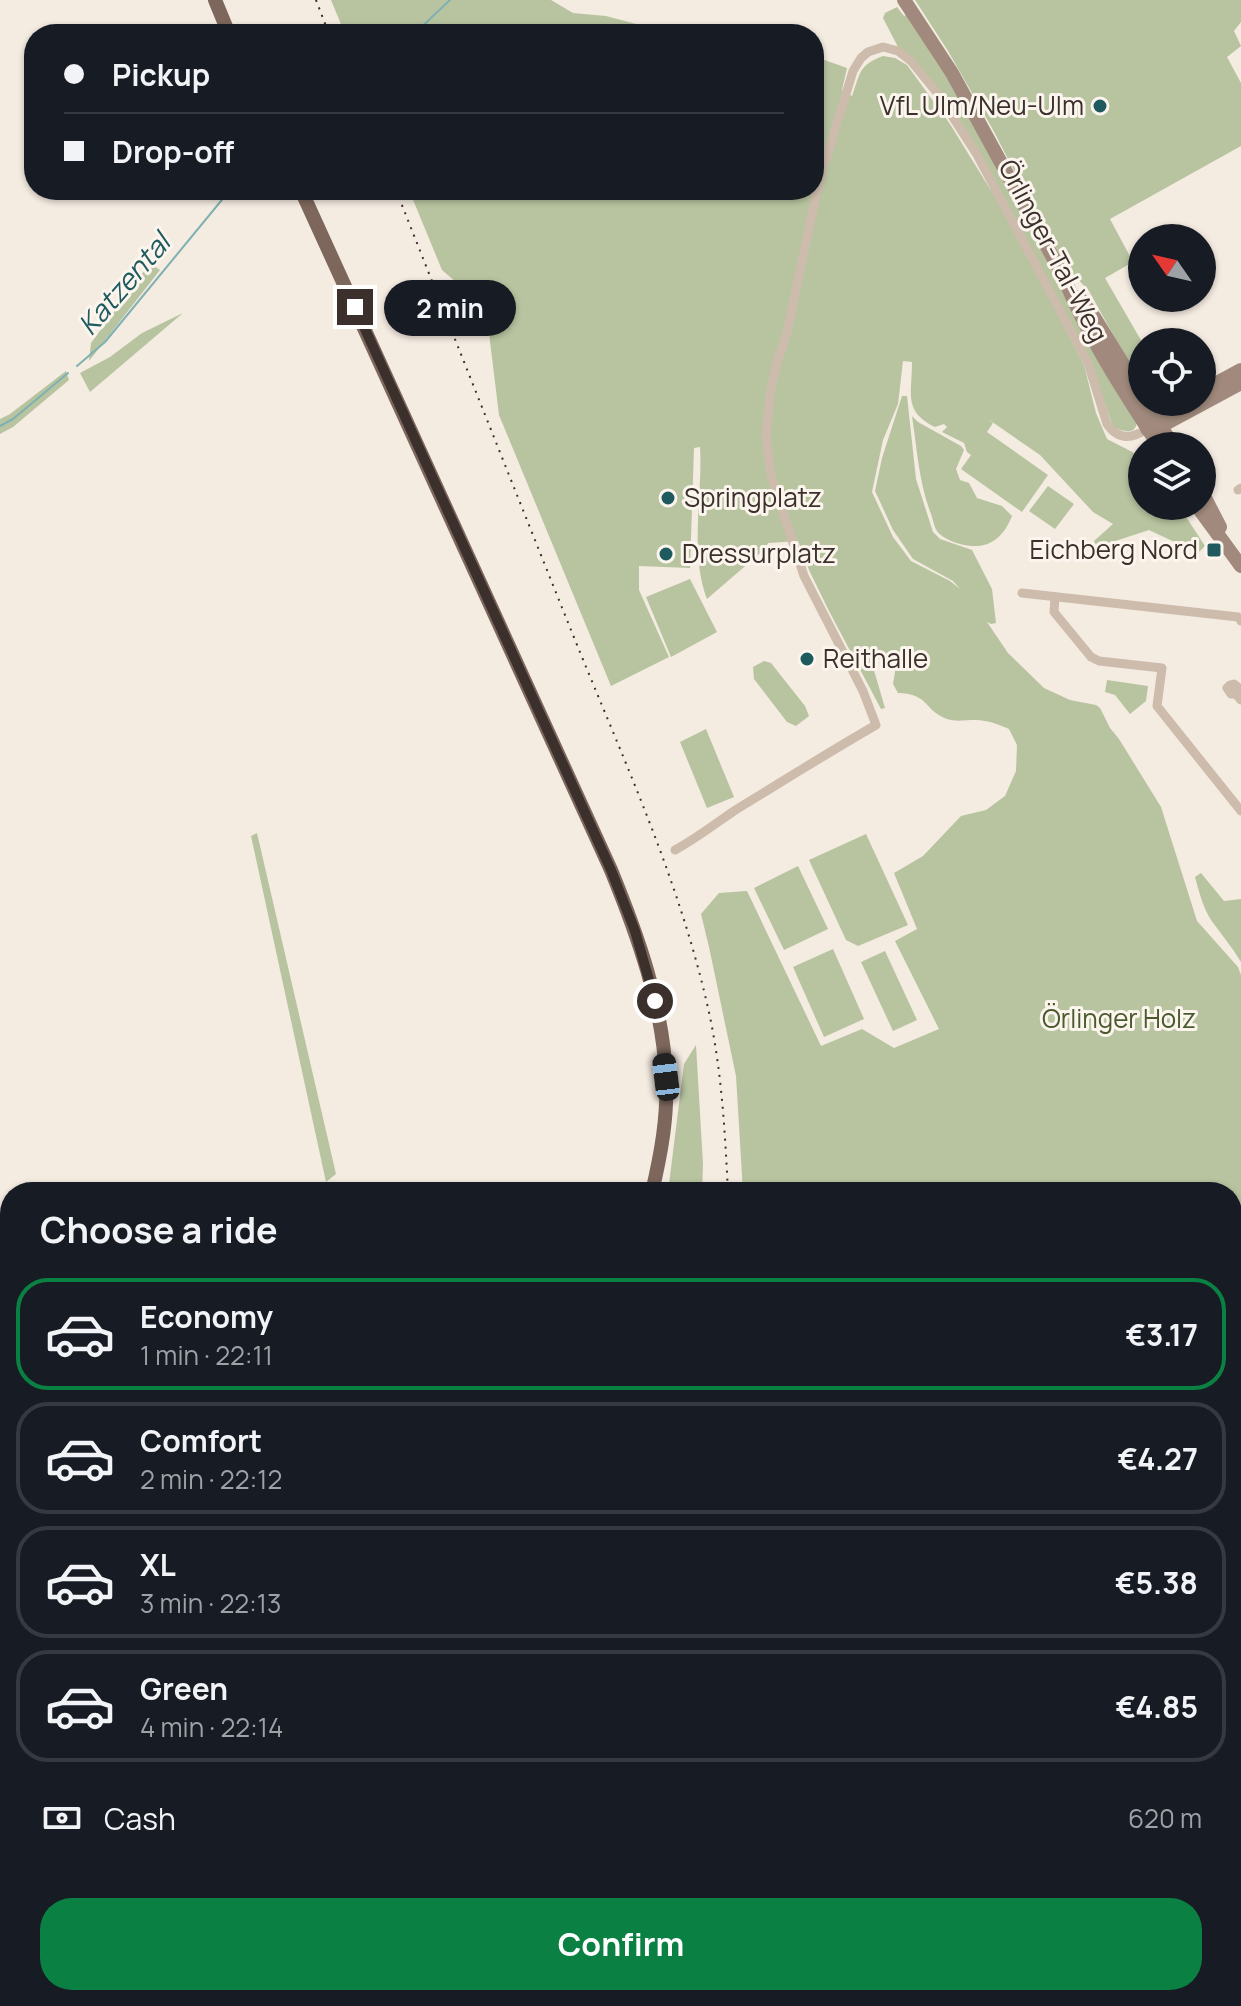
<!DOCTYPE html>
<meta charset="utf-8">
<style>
body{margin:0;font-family:Manrope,sans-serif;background:#20242c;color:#f1f3f6;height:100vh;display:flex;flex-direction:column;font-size:30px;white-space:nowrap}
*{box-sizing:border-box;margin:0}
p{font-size:26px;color:#9ea1a6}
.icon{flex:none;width:44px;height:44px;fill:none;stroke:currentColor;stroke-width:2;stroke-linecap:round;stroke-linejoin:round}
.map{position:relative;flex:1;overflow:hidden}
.sheet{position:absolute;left:0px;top:1182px;width:1242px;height:824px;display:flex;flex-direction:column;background:#171b24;border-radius:32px 32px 0 0;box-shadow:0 2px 6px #0004}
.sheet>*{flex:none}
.guide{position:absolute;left:24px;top:24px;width:800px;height:176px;border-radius:32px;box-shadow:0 2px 6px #0004;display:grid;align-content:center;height:176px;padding:0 40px;background:#171b24}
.needle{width:52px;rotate:304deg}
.tools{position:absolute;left:1128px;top:224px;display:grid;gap:16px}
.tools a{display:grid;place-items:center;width:88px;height:88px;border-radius:50%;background:#171b24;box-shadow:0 2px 6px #0004;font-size:40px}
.end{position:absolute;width:36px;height:36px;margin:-18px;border:10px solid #3b302b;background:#fff;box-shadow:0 0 0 4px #fff}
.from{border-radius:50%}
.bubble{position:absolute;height:56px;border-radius:28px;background:#171b24;box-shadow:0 2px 6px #0004;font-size:26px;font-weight:700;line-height:56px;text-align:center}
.car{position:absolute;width:24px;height:48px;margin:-24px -12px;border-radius:10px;box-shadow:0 0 6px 2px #0007;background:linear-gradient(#222 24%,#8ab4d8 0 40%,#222 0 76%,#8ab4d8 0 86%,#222 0)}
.guide b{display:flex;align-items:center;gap:28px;height:76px;font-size:30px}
.guide b+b{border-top:2px solid #363941}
.guide i{width:20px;height:20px;background:#f1f3f6}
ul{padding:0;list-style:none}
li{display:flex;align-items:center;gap:24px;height:112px;margin:0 16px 12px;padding:0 24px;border:4px solid #363941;border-radius:32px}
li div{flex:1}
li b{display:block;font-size:30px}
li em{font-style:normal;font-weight:700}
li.on{border-color:#0b8043}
li>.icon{width:72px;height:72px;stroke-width:1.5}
h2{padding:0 40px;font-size:36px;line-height:96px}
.pay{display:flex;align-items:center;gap:20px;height:88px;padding:0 40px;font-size:30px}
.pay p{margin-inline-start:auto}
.primary-button{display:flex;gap:16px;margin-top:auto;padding:16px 40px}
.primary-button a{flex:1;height:92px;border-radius:32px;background:#0b8043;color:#fff;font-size:32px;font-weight:700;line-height:92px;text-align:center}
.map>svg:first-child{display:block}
.green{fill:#b8c4a0}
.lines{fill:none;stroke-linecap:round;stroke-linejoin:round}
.stream{stroke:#7fb0b2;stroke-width:2}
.street{stroke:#cdbbac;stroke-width:9}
.secondary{stroke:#a18a7d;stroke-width:14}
.primary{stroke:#7d675c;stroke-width:14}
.rail{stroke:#3b302b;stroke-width:2;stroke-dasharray:2 6;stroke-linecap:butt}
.route{stroke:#3b302b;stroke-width:10}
.poi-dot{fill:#1f5a5e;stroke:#fbf5ee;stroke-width:3}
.labels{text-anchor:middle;stroke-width:6;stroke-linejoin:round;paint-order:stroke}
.poi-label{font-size:26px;fill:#3b302b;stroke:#fbf5ee;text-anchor:start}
.street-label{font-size:26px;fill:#3b302b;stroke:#fbf5ee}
.park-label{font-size:26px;fill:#4a5a2e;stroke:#fbf5ee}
.water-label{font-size:28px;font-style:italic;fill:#1f5a5e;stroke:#fbf5ee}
</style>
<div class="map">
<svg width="1241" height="2006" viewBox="0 0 1241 2006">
<rect width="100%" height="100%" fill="#f4ebe1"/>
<path class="green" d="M331 0H551L573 13 606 16 674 34H345Z
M915 0H1241V22L1234 31 1241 46 1227 57 1241 83V146L1110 219 1133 262 1105 278 1142 342V379L1121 349 1089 291 1071 272 1052 244 992 128 948 51Z
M897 7 904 16 906 15 946 74 1057 280 1136 415C1140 435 1126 433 1113 427L1092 365 979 153 898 47 883 18 885 13Z
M883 56 895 58 907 65 950 124 990 189 995 194 1084 365 1096 413 1107 439 1142 457V506H1179L1205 546 1198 553 1149 530 1097 547 1094 541 1113 524 1093 512 1040 455 988 419 993 423 987 432 1048 475 1022 512 961 469 971 455 967 452 964 443 942 432 947 427 944 424 935 427C903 411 912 394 912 362L903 361 898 404 883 440 872 492 893 537 911 561 950 581 960 589 953 581 913 559 893 530 875 491 882 458 902 396H907L916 479 933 532 940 539 972 550 992 589 996 623 991 624 987 622 1008 653 1044 688 1070 700 1096 705 1100 708 1110 728 1119 739 1161 807 1197 921 1238 967 1241 975V2006H968L957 1996H1232V1192H743L736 1076 709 947 701 914 719 893 747 891 821 1046 862 1029 894 1048 939 1029 895 941 917 929 894 873 923 856 961 816 986 810 1005 796 1016 771 1017 745 1009 729C1002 726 993 722 985 721 973 718 959 723 947 719 923 710 930 694 898 693L893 684 897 660 891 655 877 659 873 667 885 708 881 709 829 611 809 570 798 541 768 543 765 549 707 599C689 551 703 497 700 447L694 448 690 568 639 566V590L669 657 611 686 499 415 488 325 472 296 442 270 409 190H814V65L816 57 847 68 842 90 852 96C861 72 858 66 883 56Z
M150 263 160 270 89 361 91 343Z
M183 313 90 392 80 373 110 357 142 333Z
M66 371 69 380 13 427 0 434V419L10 414Z
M912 416 918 422 961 446 964 450 956 469 960 480 969 483 977 498 1002 506 1012 516C1006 531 996 545 977 546 966 547 944 541 937 531 934 527 933 519 931 514 919 483 917 449 912 416Z
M1048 486 1074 504 1055 529 1029 511Z
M690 579 717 632 671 657 646 597Z
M764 661 771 663 805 706 809 716 796 726 787 722 754 679 753 667Z
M1107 680 1148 686 1146 701 1130 714 1115 695 1105 692Z
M706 729 734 797 707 808 680 742Z
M257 833 336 1174 326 1182 251 836Z
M866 834 908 925 858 946 846 940 809 860Z
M798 866 828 929 784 950 754 888Z
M1201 873 1224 901 1241 899V962C1232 947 1221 934 1211 920 1203 907 1199 892 1195 877Z
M833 949 864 1019 824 1037 793 967Z
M885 951 917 1020 893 1031 861 962Z
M696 1045 703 1164 702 1192H668L684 1064Z
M845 1996H929L942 2006H861Z"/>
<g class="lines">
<path class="stream" d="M414 34 450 0
M77 366 105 342 230 190
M0 426 13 419 68 373"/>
<path class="street" d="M1238 490 1241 488
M1022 593 1238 617 1241 621
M1055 597 1054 612 1091 657 1099 661 1162 668 1157 706 1241 811
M1236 694 1238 690V687L1234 684 1230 685 1227 688 1231 694H1236L1241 700
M675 850C697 838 716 823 737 809 783 781 829 752 876 725L863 691 804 576 771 476 766 435 771 388 778 359 787 333 818 185 853 71 861 58 868 52 883 47 898 51 911 61 938 94 976 153 1088 363 1107 424C1118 440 1132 439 1147 429
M0 1630 10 1625
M0 1826 10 1825
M390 2006V1996"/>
<path class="secondary" d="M904 0 952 73 1064 278C1088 337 1124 392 1159 446
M1079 297 1094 317 1142 395
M1202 391 1241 370
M1146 402 1173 446
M1151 421 1155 416 1180 402
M1147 429 1161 426 1241 383
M1202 492 1220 527
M1197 506 1241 566"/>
<path class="primary" d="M215 0 229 34
M301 190 611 870C638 936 663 1006 666 1077 668 1116 661 1154 652 1192
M168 1996 170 2006"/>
<path class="rail" d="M316 0 329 34
M396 190C454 337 512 483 571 630 622 757 681 882 710 1017 722 1075 725 1133 728 1192
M947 1996 959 2006"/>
</g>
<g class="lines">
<path class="route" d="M355 307 611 870 635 931 655 1001"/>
</g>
<g class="poi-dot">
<circle cx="1100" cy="106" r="8"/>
<circle cx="668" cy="498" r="8"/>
<rect x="1206" y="542" width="16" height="16" rx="4"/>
<circle cx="666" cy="554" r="8"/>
<circle cx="807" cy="659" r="8"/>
</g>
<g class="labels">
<g class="poi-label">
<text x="1084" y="115" text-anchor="end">VfL Ulm/Neu-Ulm</text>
<text x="684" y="507">Springplatz</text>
<text x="1198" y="559" text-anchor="end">Eichberg Nord</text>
<text x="682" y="563">Dressurplatz</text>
<text x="823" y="668">Reithalle</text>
</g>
<g class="street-label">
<text transform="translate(1053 251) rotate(62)" y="9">Örlinger-Tal-Weg</text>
</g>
<g class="park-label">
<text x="1119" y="1028">Örlinger Holz</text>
</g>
<g class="water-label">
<text transform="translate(124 284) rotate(-49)" y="10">Katzental</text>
</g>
</g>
</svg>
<div class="tools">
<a><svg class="needle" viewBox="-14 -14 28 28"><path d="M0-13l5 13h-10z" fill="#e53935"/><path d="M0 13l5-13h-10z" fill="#9ea1a6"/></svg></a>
<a><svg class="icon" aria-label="locate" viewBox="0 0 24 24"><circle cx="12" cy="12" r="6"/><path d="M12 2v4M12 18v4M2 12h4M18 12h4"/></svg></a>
<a><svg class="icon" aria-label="layers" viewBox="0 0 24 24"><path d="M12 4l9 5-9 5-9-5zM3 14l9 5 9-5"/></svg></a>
</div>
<i class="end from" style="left:655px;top:1001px"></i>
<i class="end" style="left:355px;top:307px"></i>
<div class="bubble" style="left:384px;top:280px;width:132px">2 min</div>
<i class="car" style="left:666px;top:1077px;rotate:353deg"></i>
<div class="guide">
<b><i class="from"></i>Pickup</b>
<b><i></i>Drop-off</b>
</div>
<section class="sheet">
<h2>Choose a ride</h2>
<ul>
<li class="on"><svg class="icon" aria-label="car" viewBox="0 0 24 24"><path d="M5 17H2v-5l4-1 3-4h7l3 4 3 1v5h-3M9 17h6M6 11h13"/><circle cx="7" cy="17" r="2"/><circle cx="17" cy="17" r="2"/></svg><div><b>Economy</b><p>1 min · 22:11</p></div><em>€3.17</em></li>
<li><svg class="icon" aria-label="car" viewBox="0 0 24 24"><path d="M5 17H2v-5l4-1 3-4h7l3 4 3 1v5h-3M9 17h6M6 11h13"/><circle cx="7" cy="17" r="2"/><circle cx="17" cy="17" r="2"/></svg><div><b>Comfort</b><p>2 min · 22:12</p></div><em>€4.27</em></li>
<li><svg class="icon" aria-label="car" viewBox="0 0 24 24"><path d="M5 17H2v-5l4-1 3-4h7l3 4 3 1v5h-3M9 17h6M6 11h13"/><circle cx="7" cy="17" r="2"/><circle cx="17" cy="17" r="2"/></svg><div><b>XL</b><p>3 min · 22:13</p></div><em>€5.38</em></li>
<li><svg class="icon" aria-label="car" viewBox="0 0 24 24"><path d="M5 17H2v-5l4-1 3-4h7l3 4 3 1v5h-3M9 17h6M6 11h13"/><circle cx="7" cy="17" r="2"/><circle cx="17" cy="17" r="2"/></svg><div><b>Green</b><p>4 min · 22:14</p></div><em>€4.85</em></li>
</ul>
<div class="pay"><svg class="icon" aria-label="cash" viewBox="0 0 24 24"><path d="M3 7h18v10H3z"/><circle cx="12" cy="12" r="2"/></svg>Cash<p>620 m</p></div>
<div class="primary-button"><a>Confirm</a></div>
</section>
</div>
